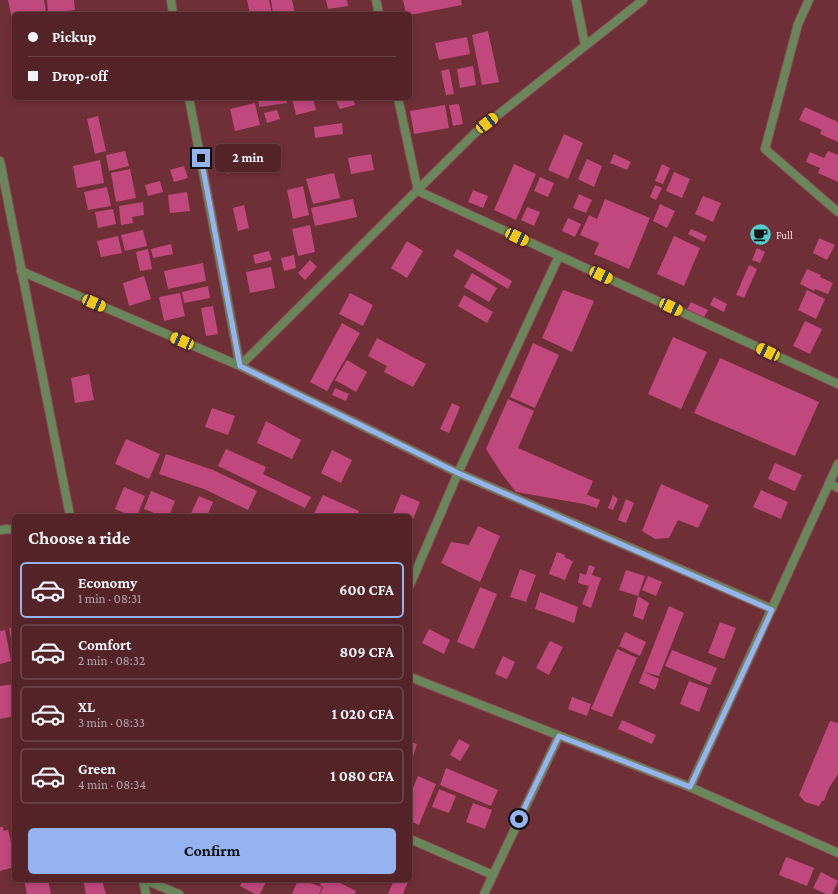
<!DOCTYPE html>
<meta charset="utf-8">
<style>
body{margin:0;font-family:"Crimson Pro",serif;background:#592b30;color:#f1f3f6;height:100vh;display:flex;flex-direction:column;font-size:15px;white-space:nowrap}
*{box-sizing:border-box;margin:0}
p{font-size:13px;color:#b5a4a8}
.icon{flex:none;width:22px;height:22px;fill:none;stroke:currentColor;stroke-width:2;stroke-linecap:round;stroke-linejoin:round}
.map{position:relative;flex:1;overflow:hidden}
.sheet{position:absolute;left:12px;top:514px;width:400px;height:368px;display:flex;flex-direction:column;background:#532328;border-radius:6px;box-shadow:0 2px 6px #0003,0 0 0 1px #694045}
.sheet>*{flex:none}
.banner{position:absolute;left:12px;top:12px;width:400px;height:88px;border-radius:6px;box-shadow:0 2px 6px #0003,0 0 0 1px #694045;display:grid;align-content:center;height:88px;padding:0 16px;background:#532328}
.end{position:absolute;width:18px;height:18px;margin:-9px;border:5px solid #95b2f1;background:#111;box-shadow:0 0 0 2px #111}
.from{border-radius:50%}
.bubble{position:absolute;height:28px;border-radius:6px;background:#532328;box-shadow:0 2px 6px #0003,0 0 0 1px #694045;font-size:13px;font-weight:700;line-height:28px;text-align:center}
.car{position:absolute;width:12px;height:24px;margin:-12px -6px;border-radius:5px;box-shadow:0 0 3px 1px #0007;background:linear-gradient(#f5c518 24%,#345 0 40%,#f5c518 0 76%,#345 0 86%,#f5c518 0)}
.banner b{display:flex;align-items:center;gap:14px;height:38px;font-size:15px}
.banner b+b{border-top:1px solid #694045}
.banner i{width:10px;height:10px;background:#f1f3f6}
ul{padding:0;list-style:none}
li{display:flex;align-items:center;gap:12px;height:56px;margin:0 8px 6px;padding:0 8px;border:2px solid #694045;border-radius:6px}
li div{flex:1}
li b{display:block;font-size:15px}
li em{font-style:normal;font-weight:700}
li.active{border-color:#95b2f1}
li>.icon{width:36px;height:36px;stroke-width:1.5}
h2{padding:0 16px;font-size:18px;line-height:48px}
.primary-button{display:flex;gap:8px;margin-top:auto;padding:8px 16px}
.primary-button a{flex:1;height:46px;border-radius:6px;background:#95b2f1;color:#111;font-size:16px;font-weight:700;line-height:46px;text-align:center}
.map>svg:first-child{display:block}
.building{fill:#c0487d}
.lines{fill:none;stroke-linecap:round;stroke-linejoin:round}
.minor-casing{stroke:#884e54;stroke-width:10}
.minor{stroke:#6a875c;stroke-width:8}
.route{stroke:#95b2f1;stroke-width:5}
.labels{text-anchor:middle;stroke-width:4;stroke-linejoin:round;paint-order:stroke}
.poi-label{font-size:11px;fill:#fbdbdc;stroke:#6f2f36;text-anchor:start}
</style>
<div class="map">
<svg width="838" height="894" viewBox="0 0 838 894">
<rect width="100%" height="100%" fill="#6f2f36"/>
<path class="building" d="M8 0H44L46 12 36 14H14V19H12Z
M47 0H74L75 10 48 13Z
M247 0H269L272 14H250Z
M271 0H292L295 14H273Z
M326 0H347L348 6 328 9Z
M403 0H461L462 5 410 15 406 14Z
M488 31 499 82 482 85 472 35Z
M467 37 470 54 439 60 435 43Z
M473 66 476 85 460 88 457 69Z
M449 69 454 94 446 95 441 71Z
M258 98H286L287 103 259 107Z
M292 98H313L316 110 296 115Z
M349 98H353L355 105 340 109 336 101Z
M255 103 260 125 235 131 230 109Z
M459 104 463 124 453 126 449 105Z
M445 105 449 128 414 134 410 111Z
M805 107 838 122V142L820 134 822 130 799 120Z
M277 110 280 119 267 123 264 113Z
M98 116 106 151 95 154 87 119Z
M342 123 343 134 315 138 314 127Z
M564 134 583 143 568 179 548 170Z
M125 151 129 166 109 171 106 155Z
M828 151 838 155V182L818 173 820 168 806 162 810 152 824 158Z
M371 154 374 170 351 174 348 158Z
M614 154 631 162 627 170 610 163Z
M587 159 602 166 594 187 578 179Z
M100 160 104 183 77 188 73 166Z
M234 161 237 170 227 174 223 165Z
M514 164 536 174 516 220 494 210Z
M662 164 670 168 663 184 655 181Z
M184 166 188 178 174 182 170 170Z
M130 169 136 198 116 202 111 173Z
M674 172 690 179 682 198 666 191Z
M334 173 340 198 313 204 306 179Z
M540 177 554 183 548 197 534 191Z
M160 181 163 192 148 196 145 185Z
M655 185 662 188 656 200 650 197Z
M303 186 309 215 293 219 287 190Z
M107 187 111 206 88 210 84 192Z
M473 190 488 196 483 208 468 202Z
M187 192 190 211 170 213 168 195Z
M579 194 592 200 586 213 573 208Z
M703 196 721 203 713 222 695 214Z
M353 199 357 217 315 226 311 208Z
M605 199 650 218 629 269 594 254 599 243 580 235 589 215 597 219Z
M143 202 144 215 132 217 133 223 121 225 119 206Z
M660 204 675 211 667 228 653 221Z
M244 205 249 228 238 231 233 208Z
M527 207 540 212 534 226 521 220Z
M113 209 116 224 98 228 95 212Z
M568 218 581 224 575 237 562 231Z
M310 225 315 252 298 256 292 229Z
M691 229 707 236 704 242 688 234Z
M143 230 147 246 125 251 121 235Z
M118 236 122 253 101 257 97 241Z
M674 236 700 248 684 286 657 274Z
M819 238 835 245 827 260 813 253Z
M407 241 423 251 407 278 391 268Z
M171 244 173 254 153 258 151 249Z
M757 248 765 252 760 263 752 260Z
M148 249 152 269 140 271 136 252Z
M457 249 512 281 508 289 453 256Z
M269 251 272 260 255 264 253 255Z
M294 255 296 268 284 271 281 258Z
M310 260 317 267 305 280 298 273Z
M203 263 206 281 168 289 164 271Z
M749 265 757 269 744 298 736 295Z
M271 267 275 288 250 293 246 272Z
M807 269 821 275 820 277 833 283 828 294 815 289 814 291 800 284Z
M472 273 497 288 489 302 464 287Z
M144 276 151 299 129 306 123 283Z
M208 286 210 298 184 303 182 292Z
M563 290 594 301 572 352 542 338Z
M807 290 825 299 816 319 798 310Z
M180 293 185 316 164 321 159 297Z
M350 293 373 305 363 326 339 314Z
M464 295 493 312 487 323 458 306Z
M714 297 727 304 724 312 710 305Z
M691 302 708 310 704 317 687 309Z
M213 306 218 334 206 336 201 308Z
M805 321 822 329 810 354 793 346Z
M342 323 360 333 327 391 310 382Z
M673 337 707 352 681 409 648 394Z
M377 338 426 364 413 387 384 372 387 366 368 356Z
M533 343 559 355 535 408 510 397Z
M720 358 819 402 795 456 694 413Z
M347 360 367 372 356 392 335 380Z
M89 374 94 400 75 403 71 378Z
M335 388 349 394 346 401 332 395Z
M508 399 534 411 518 448 593 481 587 495 600 500 597 508 584 504 516 492 502 474 486 449Z
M452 403 460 407 449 433 440 429Z
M212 408 235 416 228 435 205 427Z
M266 421 301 440 292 459 257 443Z
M126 439 160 454 149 479 115 464Z
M226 449 266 467 263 474 311 497 305 508 218 466Z
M332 450 352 460 341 483 321 473Z
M166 454 213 470 257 491 248 510 204 489 159 474Z
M775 463 802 475 795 491 768 479Z
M661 484 709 505 698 528 678 520 669 538 655 539 642 531Z
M124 487 145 496 137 516H131L115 509Z
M761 490 788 502 781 519 753 507Z
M151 491 175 501 169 516H162L144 509Z
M401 494 420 502 410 527V516H392Z
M323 495 359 511 357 516H313Z
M613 495 618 499 613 510 608 508Z
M199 496 213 502 207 516H190Z
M626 499 634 503 626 523 618 520Z
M478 526 500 536 480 582 441 563 451 542 469 545Z
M557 552 565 555 564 557 573 561 565 580 549 574Z
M589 565 595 567 592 575 601 578 591 608 582 604 589 586 578 583 580 573 586 575Z
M520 569 536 575 526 602 510 597Z
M626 570 645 576 638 596 619 590Z
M648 576 662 582 656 596 642 590Z
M480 587 497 594 474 649 457 642Z
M540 592 578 607 574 623 535 609Z
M638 596 649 603 643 620 633 616Z
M669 606 684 613 659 676 644 672 659 679 655 690 639 683Z
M720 622 736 628 724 659 708 653Z
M14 627V651H13L9 628Z
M429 629 450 640 444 654 422 643Z
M5 630 11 661 0 664V631Z
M625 632 646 642 640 656 619 646Z
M550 641 563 647 549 675 536 668Z
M617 649 637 658 612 717 591 709Z
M672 650 717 668 710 685 665 666Z
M503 656 515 662 507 679 495 674Z
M689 681 708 688 699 712 680 704Z
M14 684V716L0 719V686Z
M572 697 591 704 587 716 568 709Z
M622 720 656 735 652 744 618 729Z
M830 721 838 723V774L829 788 824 801H822L819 806 805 802 799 795Z
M459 739 470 745 460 761 450 755Z
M410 742 417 744 412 760 410 759Z
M446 768 498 790 491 806 440 785Z
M418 776 436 784 419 825 410 821V795Z
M439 789 456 796 449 813 432 807Z
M473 803 492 810 485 829 466 822Z
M0 827H3L4 831 8 830 14 854V867L0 871Z
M786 857 814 868 807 886 779 875Z
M821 872 838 881 832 894H826L813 888Z
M24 880H48L51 894H27Z
M83 880H102L106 894H86Z
M243 880H267L260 894H255L240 886Z
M298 880 303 883 304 881 322 887 319 894H292Z
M322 880H334L356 891 355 894H320L323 887 320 885Z
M394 880H409L403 894H388Z"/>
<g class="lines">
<defs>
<path id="minor" d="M171 0 173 14
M376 0 379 14
M576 0 585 45
M809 0 798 24 765 149 838 212
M189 98 240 366 458 473 772 609
M398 98 418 191 838 384
M0 161 70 516
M21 271 240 366 475 133 643 0
M829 483 838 488
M0 530 7 529 14 530
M410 585 458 473 559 256
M410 677 690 787 838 853
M690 787 838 464
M410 839 493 875
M143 880 146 894
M145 880 179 894
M484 894 559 736"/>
</defs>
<use href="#minor" class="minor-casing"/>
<use href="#minor" class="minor"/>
</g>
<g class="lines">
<path class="route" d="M201 158 240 366 458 473 772 610 690 787 559 736 519 819"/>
</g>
<defs>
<symbol id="cafe-disc" viewBox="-11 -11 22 22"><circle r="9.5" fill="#52cdce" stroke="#6f2f36"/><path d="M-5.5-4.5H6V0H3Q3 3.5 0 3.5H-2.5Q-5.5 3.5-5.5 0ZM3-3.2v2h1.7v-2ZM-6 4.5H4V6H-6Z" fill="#111"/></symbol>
</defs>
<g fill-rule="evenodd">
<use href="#cafe-disc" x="748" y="222" width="25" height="25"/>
</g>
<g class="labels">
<g class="poi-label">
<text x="776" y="239">Full</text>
</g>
</g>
</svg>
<i class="end from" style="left:519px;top:819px"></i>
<i class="end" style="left:201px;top:158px"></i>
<div class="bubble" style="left:215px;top:144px;width:66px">2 min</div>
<i class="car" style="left:487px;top:123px;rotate:52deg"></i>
<i class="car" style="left:517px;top:237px;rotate:115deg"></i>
<i class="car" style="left:601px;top:275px;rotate:115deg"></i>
<i class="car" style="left:94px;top:303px;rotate:113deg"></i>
<i class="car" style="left:671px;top:307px;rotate:115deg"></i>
<i class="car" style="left:182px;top:341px;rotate:293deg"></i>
<i class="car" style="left:768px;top:352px;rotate:295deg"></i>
<div class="banner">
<b><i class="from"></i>Pickup</b>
<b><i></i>Drop-off</b>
</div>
<section class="sheet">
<h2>Choose a ride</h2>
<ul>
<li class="active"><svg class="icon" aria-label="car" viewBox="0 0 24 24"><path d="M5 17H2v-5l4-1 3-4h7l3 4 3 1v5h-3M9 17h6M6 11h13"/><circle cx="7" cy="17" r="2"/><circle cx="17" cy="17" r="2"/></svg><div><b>Economy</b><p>1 min · 08:31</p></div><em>600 CFA</em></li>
<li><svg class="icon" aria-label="car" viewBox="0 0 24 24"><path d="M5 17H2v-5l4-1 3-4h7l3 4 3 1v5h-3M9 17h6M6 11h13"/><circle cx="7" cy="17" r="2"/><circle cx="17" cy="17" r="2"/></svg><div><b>Comfort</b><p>2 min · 08:32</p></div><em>809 CFA</em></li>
<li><svg class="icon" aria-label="car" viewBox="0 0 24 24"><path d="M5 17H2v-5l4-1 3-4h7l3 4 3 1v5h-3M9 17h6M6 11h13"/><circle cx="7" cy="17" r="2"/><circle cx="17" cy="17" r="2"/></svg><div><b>XL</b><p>3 min · 08:33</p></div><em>1 020 CFA</em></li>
<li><svg class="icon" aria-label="car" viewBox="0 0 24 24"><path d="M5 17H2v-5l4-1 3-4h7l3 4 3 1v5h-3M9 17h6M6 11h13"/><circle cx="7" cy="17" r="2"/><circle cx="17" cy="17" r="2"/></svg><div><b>Green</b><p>4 min · 08:34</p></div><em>1 080 CFA</em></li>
</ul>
<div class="primary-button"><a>Confirm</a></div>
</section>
</div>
